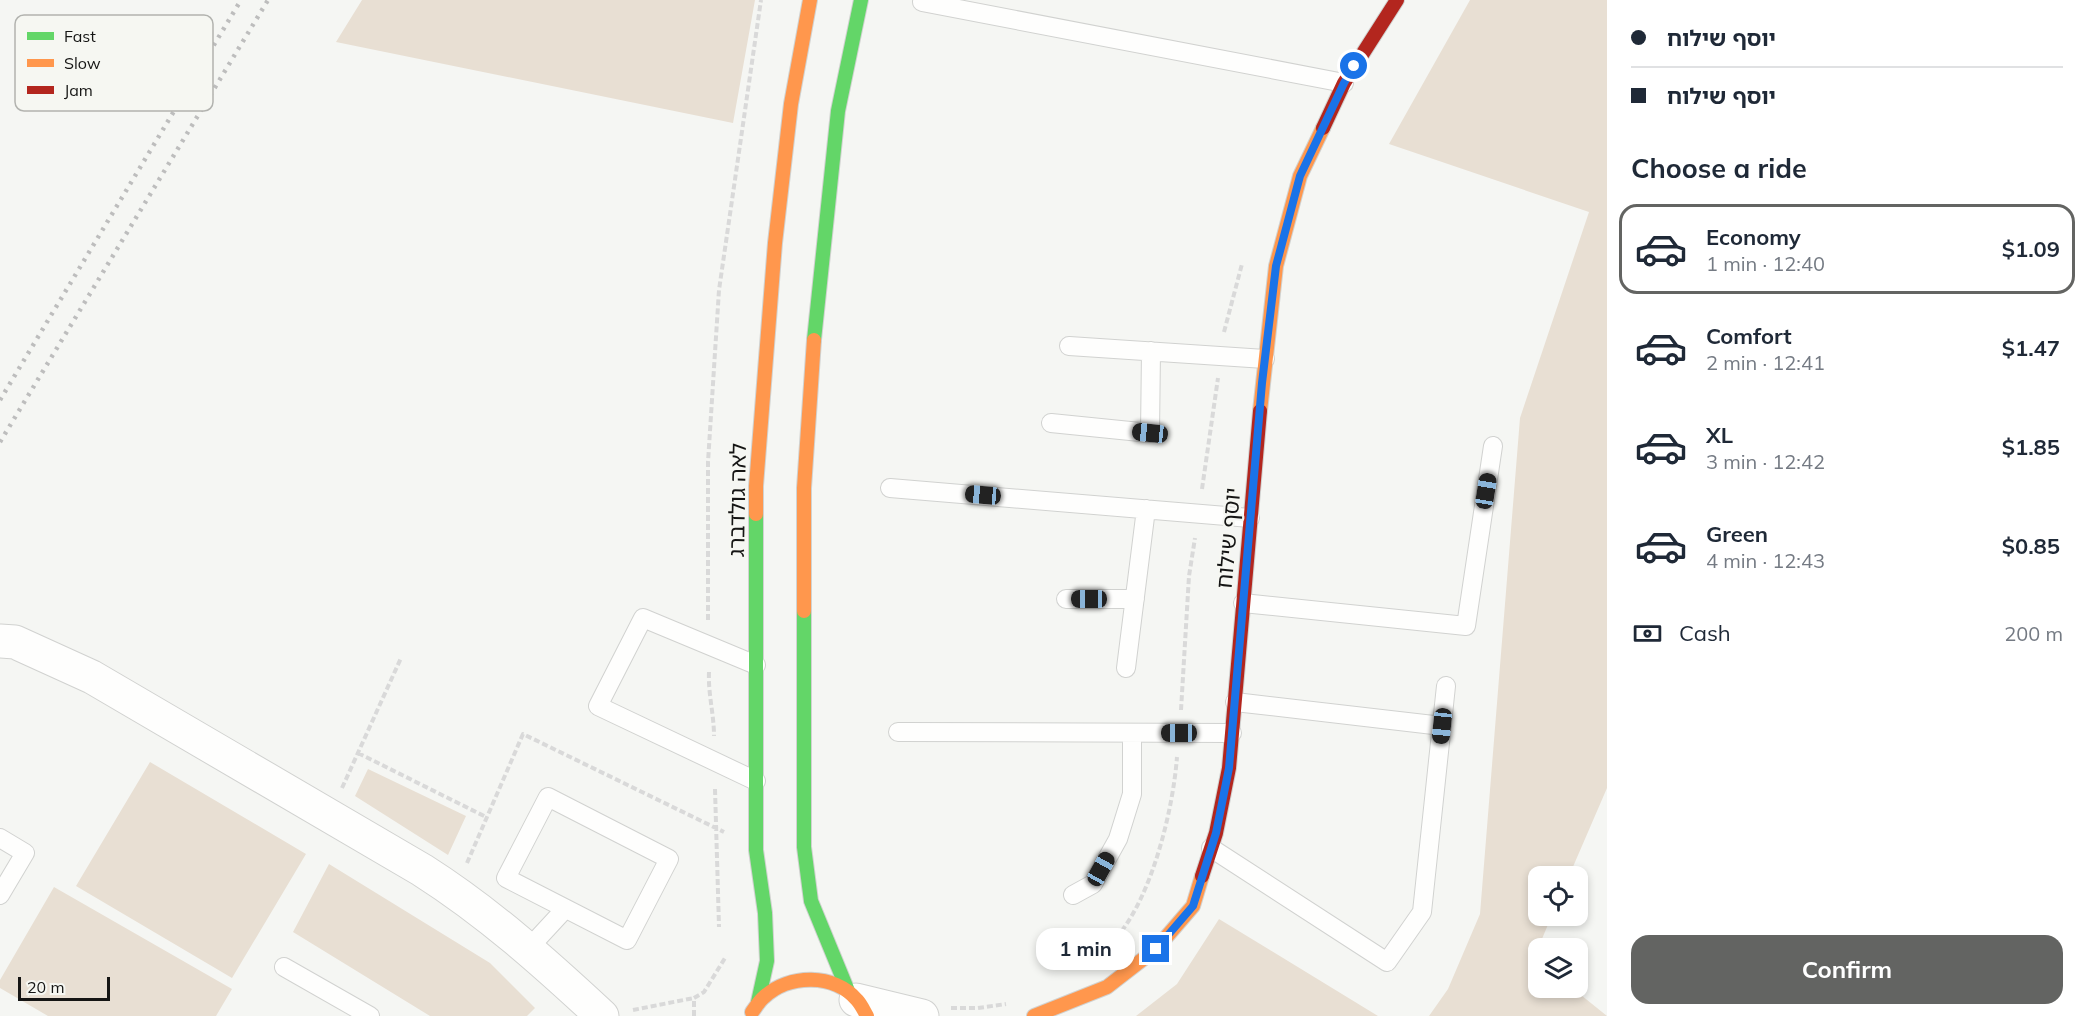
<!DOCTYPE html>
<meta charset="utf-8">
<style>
body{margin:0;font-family:Mulish,"Noto Sans Hebrew",sans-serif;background:#f6f6f7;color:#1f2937;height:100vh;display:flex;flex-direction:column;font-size:22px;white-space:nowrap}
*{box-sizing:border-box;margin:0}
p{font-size:20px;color:#747a83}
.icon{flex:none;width:33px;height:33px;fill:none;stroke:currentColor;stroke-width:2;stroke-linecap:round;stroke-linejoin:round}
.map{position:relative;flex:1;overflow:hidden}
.panel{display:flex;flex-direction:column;background:#fff;width:480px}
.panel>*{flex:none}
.guide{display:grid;align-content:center;height:132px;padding:0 24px;background:#fff}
.fabs{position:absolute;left:1528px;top:866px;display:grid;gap:12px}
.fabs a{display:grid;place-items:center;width:60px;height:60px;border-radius:12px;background:#fff;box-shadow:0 3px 9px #0003;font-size:30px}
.scale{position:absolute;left:18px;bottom:15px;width:92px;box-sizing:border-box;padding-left:6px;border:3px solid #151514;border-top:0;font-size:16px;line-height:21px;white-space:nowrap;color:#151514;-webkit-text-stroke:4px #f6f7f2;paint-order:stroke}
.end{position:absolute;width:27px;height:27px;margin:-14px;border:8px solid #1a73e8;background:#fff;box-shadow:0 0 0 3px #fff}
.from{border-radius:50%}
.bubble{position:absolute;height:42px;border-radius:18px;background:#fff;box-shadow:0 3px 9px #0003;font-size:20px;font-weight:700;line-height:42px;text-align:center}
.car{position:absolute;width:18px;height:36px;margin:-18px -9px;border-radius:8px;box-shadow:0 0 4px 2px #0007;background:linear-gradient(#222 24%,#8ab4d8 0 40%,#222 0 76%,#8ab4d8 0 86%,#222 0)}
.guide b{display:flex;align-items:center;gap:21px;height:57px;font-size:22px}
.guide b+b{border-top:2px solid #e0e1e3}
.guide i{width:15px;height:15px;background:#1f2937}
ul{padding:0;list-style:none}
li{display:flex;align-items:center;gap:18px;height:90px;margin:0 12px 9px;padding:0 12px;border:3px solid transparent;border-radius:18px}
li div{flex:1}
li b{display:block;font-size:22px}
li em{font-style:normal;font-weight:700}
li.on{border-color:#636462}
li>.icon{width:54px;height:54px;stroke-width:1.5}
h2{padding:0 24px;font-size:27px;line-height:72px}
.pay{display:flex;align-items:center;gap:15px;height:66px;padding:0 24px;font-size:22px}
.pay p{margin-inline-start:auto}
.action{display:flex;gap:12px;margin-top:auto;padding:12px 24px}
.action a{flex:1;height:69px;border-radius:18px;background:#636462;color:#fff;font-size:24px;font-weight:700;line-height:69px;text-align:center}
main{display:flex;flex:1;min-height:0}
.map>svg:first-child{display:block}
.green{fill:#e8dfd3}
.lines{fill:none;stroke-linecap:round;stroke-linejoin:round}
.lane-casing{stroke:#d1d2d0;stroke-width:20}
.street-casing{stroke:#d1d2d0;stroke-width:35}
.fast-casing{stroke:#d1d2d0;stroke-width:16}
.slow-casing{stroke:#d1d2d0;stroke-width:16}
.jam-casing{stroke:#d1d2d0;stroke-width:16}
.path{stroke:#d9d9d9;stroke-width:4;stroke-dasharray:6 3;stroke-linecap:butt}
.lane{stroke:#fefefd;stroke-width:18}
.street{stroke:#fefefd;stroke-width:33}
.fast{stroke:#63d668;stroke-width:14}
.slow{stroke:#ff974d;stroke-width:14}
.jam{stroke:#b3261e;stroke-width:14}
.rail{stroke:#bdbdbd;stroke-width:4.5;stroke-dasharray:3 6;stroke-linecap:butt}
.route{stroke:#1a73e8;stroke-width:8}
.labels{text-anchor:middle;stroke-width:4.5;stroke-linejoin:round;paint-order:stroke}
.street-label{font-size:22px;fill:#151514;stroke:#f6f7f2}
.key{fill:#f6f7f2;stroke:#b2b3af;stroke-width:1.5}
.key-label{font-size:16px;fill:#151514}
</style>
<main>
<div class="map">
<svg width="1607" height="1016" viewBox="0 0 1607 1016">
<rect width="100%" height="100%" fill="#f5f6f3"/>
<path class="green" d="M362 0H755L733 123 336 42Z
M1470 0H1607V788L1569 876H1539V915H1552L1534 958 1539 962V987H1571L1607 1016H1429L1448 989 1480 914 1520 418 1589 212 1389 144Z
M150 762 306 854 232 978 76 886Z
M368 769 466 816 448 855 355 796Z
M329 864 490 963 535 1008 527 1016H430L293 932Z
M54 887 232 989 216 1016H48L0 988V980Z
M1219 919 1378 1016H1136L1177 984Z"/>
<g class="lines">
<defs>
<path id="lane" d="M922 2 1344 83
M1069 346 1265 359
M1051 423 1150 433 1151 351
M890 488 1250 518
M1066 599H1135
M1243 603 1466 626 1493 446
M756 665 643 618 598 706 756 781
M1126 668 1146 509
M1235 702 1442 726
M898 732 1232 733
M548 797 669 859 627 940 506 878Z
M0 838 25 853 0 895
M1211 848 1387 962 1422 912 1446 686
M1073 895 1093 884 1118 839 1132 794V733
M528 949 565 909
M284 967 370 1016"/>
<path id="street" d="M0 641 15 642 92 677 422 870C488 912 545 963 602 1016
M856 1000 922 1016"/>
<path id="fast" d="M814 340 838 111 861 0
M756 514V850L765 913 767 961 758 1002
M804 611V847L811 901 848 991"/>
<path id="slow" d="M1260 411 1276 266 1300 176 1323 128
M756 514V486L775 243 791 104 810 0
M804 611V488L814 340
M752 1012C756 1007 759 1001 764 997 789 974 834 973 857 1000 861 1004 864 1011 867 1016
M1034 1016 1107 987 1156 949 1193 906 1202 876"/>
<path id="jam" d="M1323 128 1344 83 1397 0
M1202 876 1216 833 1229 768 1260 411"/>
</defs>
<use href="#lane" class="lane-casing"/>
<use href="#street" class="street-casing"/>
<use href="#fast" class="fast-casing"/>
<use href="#slow" class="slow-casing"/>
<use href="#jam" class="jam-casing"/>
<path class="path" d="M1224 332 1242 264
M1202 489 1218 378
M708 620V462L719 290 761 0
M709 672C708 694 714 714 714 736
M1181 710 1189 576 1195 538
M358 753 486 817
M342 788 401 658
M715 789 719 927
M467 863 523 734 724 832
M1116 938C1152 897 1173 810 1177 757
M951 1008H978L1006 1004
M633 1010 694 998
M694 1016V998L704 992 725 958"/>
<use href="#lane" class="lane"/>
<use href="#street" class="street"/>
<use href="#fast" class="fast"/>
<use href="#slow" class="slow"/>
<use href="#jam" class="jam"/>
<path class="rail" d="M0 400 241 0
M0 442 268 0"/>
</g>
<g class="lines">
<path class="route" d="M1156 949 1193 906 1216 833 1229 768 1262 383 1276 266 1300 176 1344 83 1354 66"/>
</g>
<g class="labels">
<g class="street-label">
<text transform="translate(737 500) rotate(-89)" y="8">לאה גולדברג</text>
<text transform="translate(1228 538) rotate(-85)" y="8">יוסף שילוח</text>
</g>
</g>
<rect x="15" y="15" width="198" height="96" rx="9" class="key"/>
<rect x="27" y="32" width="27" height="8" fill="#63d668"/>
<rect x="27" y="59" width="27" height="8" fill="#ff974d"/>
<rect x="27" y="86" width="27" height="8" fill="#b3261e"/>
<g class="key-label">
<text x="64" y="42">Fast</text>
<text x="64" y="69">Slow</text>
<text x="64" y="96">Jam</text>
</g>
</svg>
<div class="fabs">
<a><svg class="icon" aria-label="locate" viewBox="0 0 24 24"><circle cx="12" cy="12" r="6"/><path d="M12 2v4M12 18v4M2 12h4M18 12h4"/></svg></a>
<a><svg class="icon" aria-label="layers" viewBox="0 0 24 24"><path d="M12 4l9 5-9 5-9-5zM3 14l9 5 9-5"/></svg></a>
</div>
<div class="scale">20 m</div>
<i class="end from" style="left:1354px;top:66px"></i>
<i class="end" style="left:1156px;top:949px"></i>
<div class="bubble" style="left:1036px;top:928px;width:99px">1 min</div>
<i class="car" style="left:1150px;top:433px;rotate:276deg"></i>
<i class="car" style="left:1486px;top:491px;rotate:9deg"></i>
<i class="car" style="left:983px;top:495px;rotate:275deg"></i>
<i class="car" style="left:1089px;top:599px;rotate:270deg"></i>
<i class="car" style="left:1442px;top:726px;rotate:186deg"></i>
<i class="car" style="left:1179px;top:733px;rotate:270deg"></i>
<i class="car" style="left:1101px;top:869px;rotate:29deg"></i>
</div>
<section class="panel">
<div class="guide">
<b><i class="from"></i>יוסף שילוח</b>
<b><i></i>יוסף שילוח</b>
</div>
<h2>Choose a ride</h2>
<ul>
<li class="on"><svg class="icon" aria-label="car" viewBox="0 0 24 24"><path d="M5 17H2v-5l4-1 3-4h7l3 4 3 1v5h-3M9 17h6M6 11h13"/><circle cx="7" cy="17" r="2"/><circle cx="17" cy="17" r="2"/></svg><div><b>Economy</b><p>1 min · 12:40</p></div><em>$1.09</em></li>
<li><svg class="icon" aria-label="car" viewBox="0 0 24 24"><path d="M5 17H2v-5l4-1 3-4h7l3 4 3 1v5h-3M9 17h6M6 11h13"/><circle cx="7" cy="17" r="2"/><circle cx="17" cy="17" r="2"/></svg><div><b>Comfort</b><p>2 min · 12:41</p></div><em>$1.47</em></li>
<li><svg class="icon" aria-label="car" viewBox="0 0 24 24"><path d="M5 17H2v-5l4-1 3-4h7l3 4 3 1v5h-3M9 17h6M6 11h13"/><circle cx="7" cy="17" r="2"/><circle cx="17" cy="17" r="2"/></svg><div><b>XL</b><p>3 min · 12:42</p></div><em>$1.85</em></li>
<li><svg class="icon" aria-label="car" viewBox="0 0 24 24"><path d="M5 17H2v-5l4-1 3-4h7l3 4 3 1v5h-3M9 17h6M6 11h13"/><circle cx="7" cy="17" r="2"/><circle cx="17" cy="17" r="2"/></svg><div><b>Green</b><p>4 min · 12:43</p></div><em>$0.85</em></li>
</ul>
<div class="pay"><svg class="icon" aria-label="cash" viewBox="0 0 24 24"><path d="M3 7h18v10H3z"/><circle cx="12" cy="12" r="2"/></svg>Cash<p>200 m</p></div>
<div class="action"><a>Confirm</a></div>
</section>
</main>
